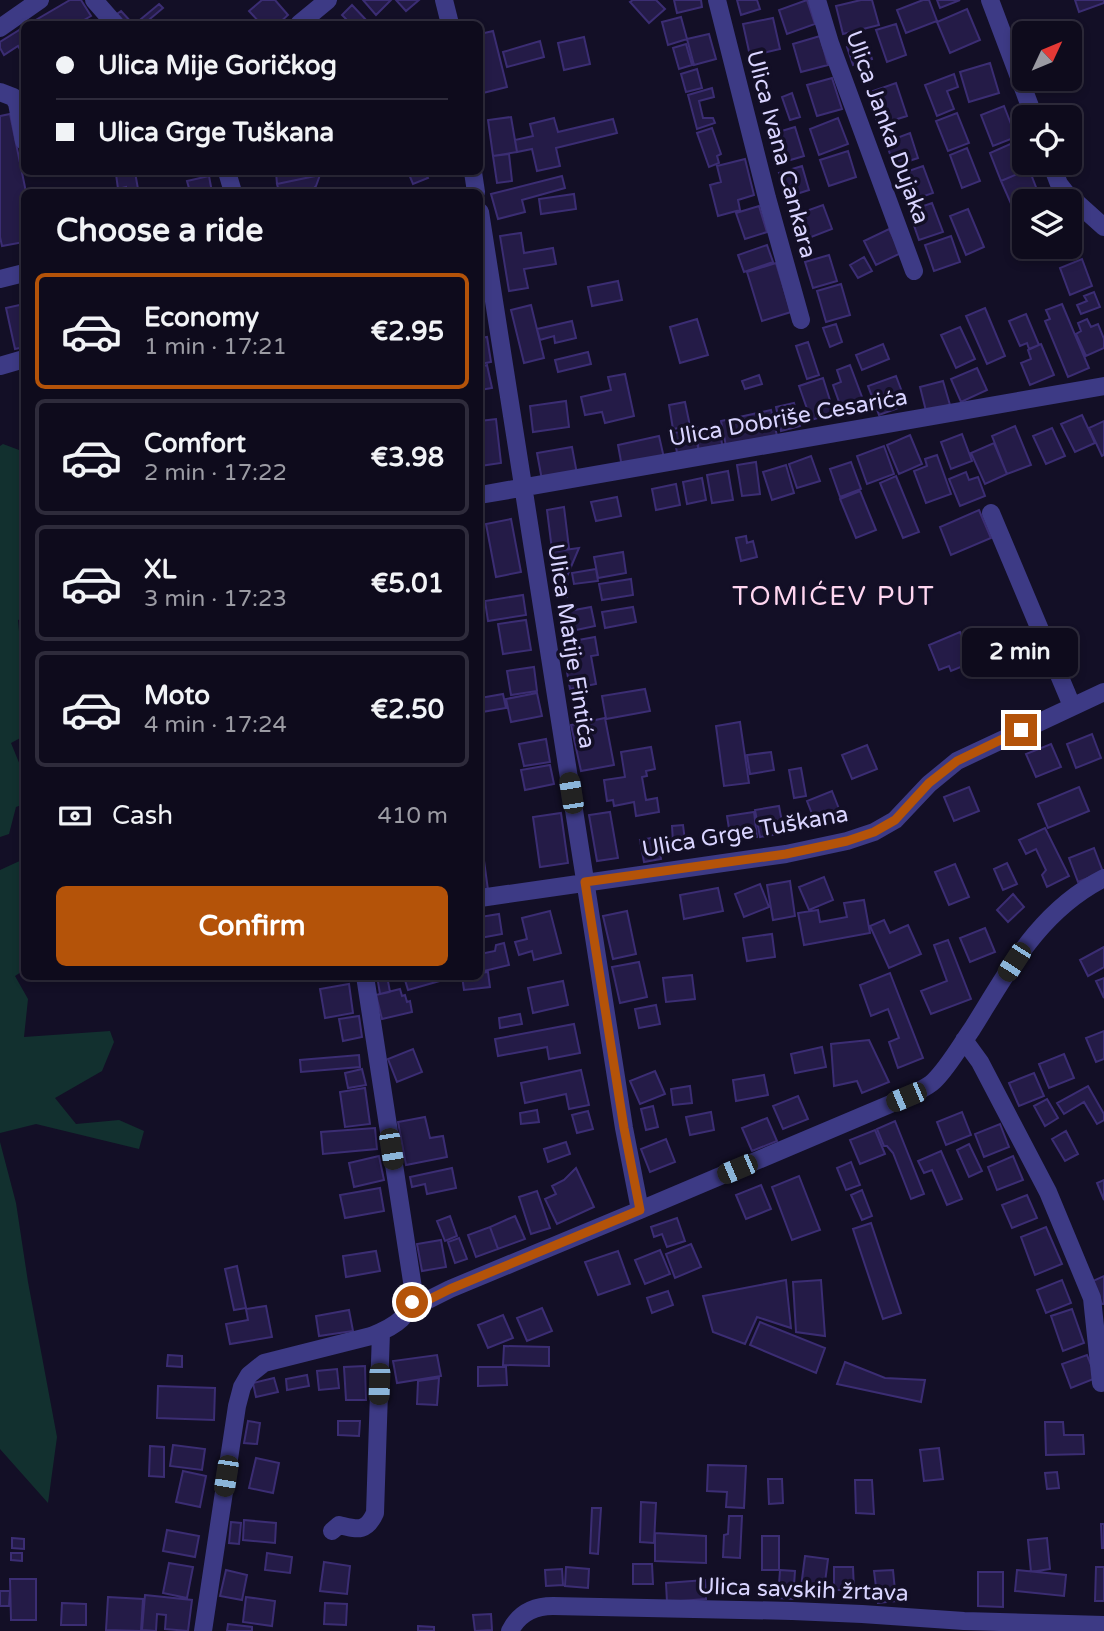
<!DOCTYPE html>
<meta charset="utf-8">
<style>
body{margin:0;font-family:"Varela Round",sans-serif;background:#1c1929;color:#f1f3f6;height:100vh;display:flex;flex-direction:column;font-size:26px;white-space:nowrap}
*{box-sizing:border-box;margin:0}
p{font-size:23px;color:#9b9ba3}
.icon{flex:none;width:38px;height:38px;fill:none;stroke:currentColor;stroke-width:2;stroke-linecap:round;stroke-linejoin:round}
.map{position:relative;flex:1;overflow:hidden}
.side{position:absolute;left:21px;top:189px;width:462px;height:791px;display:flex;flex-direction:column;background:#0e0b1c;border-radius:10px;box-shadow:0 4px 10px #0003,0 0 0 2px #2e2b3b}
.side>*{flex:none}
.hud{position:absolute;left:21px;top:21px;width:462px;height:154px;border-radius:10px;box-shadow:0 4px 10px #0003,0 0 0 2px #2e2b3b;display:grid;align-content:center;height:154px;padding:0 35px;background:#0e0b1c}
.needle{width:46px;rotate:46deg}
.controls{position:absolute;left:1012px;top:21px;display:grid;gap:14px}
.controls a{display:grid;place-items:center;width:70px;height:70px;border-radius:10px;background:#0e0b1c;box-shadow:0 4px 10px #0003,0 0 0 2px #2e2b3b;font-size:35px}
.end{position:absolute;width:32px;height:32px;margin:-16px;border:9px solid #b45309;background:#fff;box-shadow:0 0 0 4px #fff}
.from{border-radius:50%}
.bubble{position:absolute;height:49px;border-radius:10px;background:#0e0b1c;box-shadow:0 4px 10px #0003,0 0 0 2px #2e2b3b;font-size:23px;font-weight:800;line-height:49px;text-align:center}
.car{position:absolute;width:21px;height:42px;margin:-21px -10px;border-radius:9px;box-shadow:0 0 5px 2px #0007;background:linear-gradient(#222 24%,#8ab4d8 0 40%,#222 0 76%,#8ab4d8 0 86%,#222 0)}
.hud b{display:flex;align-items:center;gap:24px;height:66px;font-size:26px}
.hud b+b{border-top:2px solid #2e2b3b}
.hud i{width:18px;height:18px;background:#f1f3f6}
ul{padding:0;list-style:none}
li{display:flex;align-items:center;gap:21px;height:116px;margin:0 14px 10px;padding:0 21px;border:4px solid #2e2b3b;border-radius:10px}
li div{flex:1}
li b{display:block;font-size:26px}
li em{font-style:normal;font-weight:800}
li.selected{border-color:#b45309}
li>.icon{width:63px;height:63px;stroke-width:1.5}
h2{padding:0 35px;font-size:32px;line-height:84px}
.pay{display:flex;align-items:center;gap:18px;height:77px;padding:0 35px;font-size:26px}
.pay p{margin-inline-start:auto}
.action{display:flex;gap:14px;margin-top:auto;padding:14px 35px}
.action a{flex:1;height:80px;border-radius:10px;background:#b45309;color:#fff;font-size:28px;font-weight:800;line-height:80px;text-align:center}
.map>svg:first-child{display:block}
.green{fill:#12302f}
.building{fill:#241b47;stroke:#3b2d73;stroke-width:2}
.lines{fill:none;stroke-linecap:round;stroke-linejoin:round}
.minor{stroke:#3d3a85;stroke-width:18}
.route{stroke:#b45309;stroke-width:9}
.labels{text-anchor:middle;stroke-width:7;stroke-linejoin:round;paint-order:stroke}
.street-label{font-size:23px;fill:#d9d4ff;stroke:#130f26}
.quarter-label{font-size:26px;letter-spacing:2px;fill:#ffd6f0;stroke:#130f26}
</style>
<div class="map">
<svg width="1104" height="1631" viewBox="0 0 1104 1631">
<rect width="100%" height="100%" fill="#130f26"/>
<path class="green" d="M3 444 19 450 24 475 20 535 24 545V618L18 620 20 642 24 644V736L11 743 22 770H24V804L16 807 9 834 0 837V446Z
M24 859V970L15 976 28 999 24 1037 110 1031 114 1042 102 1071 55 1098 76 1124 119 1120 144 1131 139 1149 36 1124 0 1133V870Z
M0 1142 16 1203 28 1282 57 1437 48 1503 0 1449Z"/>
<path class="building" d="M70 0H81L91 16 77 24H29Z
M262 0H275L288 15 278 24H261L249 11Z
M363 0H391L376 15Z
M396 0H419L406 11Z
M633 0H656L665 9 649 23 630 2Z
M674 0H701L702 7 677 13Z
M737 0H757L760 9 741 15Z
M807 0 815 24 787 34 779 10Z
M861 0H872L879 25 843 34 836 6Z
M923 0H929L937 21 906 33 897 10Z
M937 0H960L940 8Z
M1075 0H1104V3L1079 12Z
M159 4 163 8 144 24H135Z
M352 5 368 22 366 24H351L342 15Z
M967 9 980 40 950 53 937 22Z
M121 11 133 24H126L117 14Z
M681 17 687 39 668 45 662 22Z
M773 18 780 49 750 56 743 24Z
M896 24 906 55 887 62 876 30Z
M24 27V56L18 46 4 55 0 48V42Z
M493 31 507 87 483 93 480 80V34Z
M709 34 716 59 694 65 687 39Z
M820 36 828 65 801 72 793 44Z
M584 37 590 64 564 70 558 43Z
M540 41 544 57 507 67 503 52Z
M866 41 872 59 853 65 847 47Z
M686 44 692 65 679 69 673 48Z
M990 63 999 93 969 102 960 72Z
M697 69 702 88 686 92 681 74Z
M954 74 958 87 947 91 954 109 937 116 925 85Z
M832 78 842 109 817 116 807 85Z
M896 83 907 116 878 125 867 93Z
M712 88 714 97 699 101 703 118H713L715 123 697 129 688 95Z
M792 93 800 117 790 120 782 97Z
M1004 106 1016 137 993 146 981 115Z
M957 113 969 143 948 151 936 121Z
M10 114 26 192H24V242L2 246 0 237V116Z
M511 117 517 152 493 156 488 120Z
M554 118 558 132 613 119 617 133 556 148 560 166 537 171 532 149 517 152 515 140 533 136 530 124Z
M838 118 848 144 819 155 810 129Z
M795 127 804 156 777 164 768 135Z
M712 128 721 154 717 156 719 163 709 167 697 133Z
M910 133 918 158 894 166 886 142Z
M1017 141 1024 157V163H1026L1029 169 1001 181 990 153Z
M967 148 980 181 962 188 950 155Z
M848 151 856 177 829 186 820 160Z
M509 154 512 181 497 183 493 156Z
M745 159 754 195 738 200 740 210 718 216 710 185 721 182 717 166Z
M802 166 809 190 787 197 779 173Z
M923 166 933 193 907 202 897 175Z
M1029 169 1039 195 1012 206 1001 181Z
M123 172H135L138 189 126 191V187L118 189 116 174 124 173Z
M276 172H318L320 175 277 184Z
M330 172H358L330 175Z
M408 172H425L428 178 413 184Z
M320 175 316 186 310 192H279L277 184Z
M209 176 212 192H190L187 181Z
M562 176 565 188 522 200 525 212 498 219 491 194Z
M574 194 576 209 541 214 539 199Z
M932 203 943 232 919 240 909 211Z
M823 205 832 229 801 241 792 216Z
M759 206 767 232 745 239 736 213Z
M968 209 984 247 966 255 950 216Z
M889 229 901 253 876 265 864 241Z
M521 233 524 253 553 248 556 264 524 269 528 288 509 291 500 236Z
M951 236 960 262 934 271 925 245Z
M767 245 773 262 744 272 738 255Z
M829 255 837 281 813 288 805 262Z
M864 257 872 271 858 278 850 265Z
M1082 259 1092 286 1070 295 1060 268Z
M776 263 791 312 762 321 747 272Z
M618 281 622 300 592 306 588 287Z
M841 284 850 315 826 322 817 291Z
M1094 292 1100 307 1081 314 1077 305 1087 301 1084 296Z
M24 304V347L15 349 6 308Z
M1062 304 1089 368 1068 377 1045 321 1050 319 1046 310Z
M531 305 544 358 524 363 511 310Z
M985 308 1005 356 987 364 966 316Z
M1026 314 1039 345 1029 349 1027 343 1020 346 1009 321Z
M697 319 708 355 680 363 670 327Z
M1087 319 1091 327 1098 324 1104 339V348L1086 356 1076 334 1081 331 1078 323Z
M572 321 576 338 555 343 554 336 540 340 537 329Z
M836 324 842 342 830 347 823 328Z
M960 327 975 359 956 368 941 335Z
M487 337 491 362 480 364V338Z
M808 342 819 375 807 379 796 346Z
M883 344 889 359 862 370 856 355Z
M1041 344 1054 375 1030 385 1021 363 1031 359 1028 350Z
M588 352 591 364 558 372 555 360Z
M487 365 492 388 480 390V367Z
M850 365 865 405 843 413 833 385 841 382 837 370Z
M977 368 987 390 961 402 951 379Z
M625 374 634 416 605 423 602 412 585 415 581 397 611 390 608 377Z
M759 375 762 384 745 389 742 381Z
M896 376 907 405 879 415 868 386Z
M823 378 834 413 811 420 799 386Z
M943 381 950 405 926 411 920 387Z
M566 401 569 427 533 432 530 406Z
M685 402 690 426 673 429 669 405Z
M794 403 800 426 781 431 776 407Z
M771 410 778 440 727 451 721 421Z
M1082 415 1095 443 1075 452 1061 424Z
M496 419 501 463 480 466V421Z
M1104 421V455L1102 456 1089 428Z
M719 425 723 450 699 453 696 428Z
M1015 426 1031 465 1007 474 992 436Z
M1052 428 1065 456 1046 464 1033 436Z
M695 430 699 453 678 457 673 433Z
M962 434 972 461 951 469 941 442Z
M910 435 922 464 899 474 887 445Z
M659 436 664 458 622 467 618 445Z
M994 443 1007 474 985 484 971 453Z
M884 446 894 474 867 484 857 456Z
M572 447 577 474 542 480 537 453Z
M937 455 951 494 926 503 914 471 927 466 925 459Z
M811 456 820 481 797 488 789 464Z
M756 462 760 494 742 496 737 465Z
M851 462 861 489 840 497 830 469Z
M786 465 794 493 772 500 763 472Z
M728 471 733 500 712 503 707 475Z
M966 472 969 480 978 477 985 496 960 506 949 479Z
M896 476 919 532 903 538 880 483Z
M702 478 706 500 687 504 683 482Z
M676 484 680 505 656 510 652 489Z
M860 491 876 530 856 538 840 499Z
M617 497 621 516 596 521 591 502Z
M564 507 569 548 552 550 547 510Z
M979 510 991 538 951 555 940 527Z
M511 519 521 572 496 577 486 524Z
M746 536 747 543 753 541 757 557 741 561 736 538Z
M579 548 565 581 567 597 555 598 549 552Z
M623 552 626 573 598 578 594 557Z
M596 569 598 581 574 584 572 573Z
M631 579 633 595 602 600 599 584Z
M523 595 526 615 488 621 485 601Z
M591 607 595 626 562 633 558 613Z
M633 607 636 622 605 628 602 612Z
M526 620 531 650 503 654 498 624Z
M960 632 973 662 951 671 949 666 939 670 929 645Z
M595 637 598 655 591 656 596 684 570 689 562 643Z
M534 667 537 691 511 695 507 671Z
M645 689 650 711 606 719 602 696Z
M537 693 542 716 511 722 506 699Z
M503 694 506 708 482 712 480 698Z
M605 718 614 765 581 771 571 725Z
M740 722 749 783 724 786 716 726Z
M1092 734 1101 758 1076 768 1067 744Z
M546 739 550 762 524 766 519 744Z
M1051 744 1061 767 1036 777 1026 754Z
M867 745 877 769 852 779 842 755Z
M651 747 655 769 646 771 647 776 642 777 646 800 657 798 659 812 636 816 634 802 614 806 613 800 607 801 604 780 625 777 621 752Z
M771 752 774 770 750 774 747 755Z
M550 765 554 784 525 790 521 770Z
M801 768 806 796 794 798 789 770Z
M969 787 979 811 954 821 944 797Z
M1079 787 1089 811 1048 828 1038 804Z
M832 791 841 814 816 824 807 801Z
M779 806 784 833 760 837 755 810Z
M610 812 618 858 597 861 589 815Z
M754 812 757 837 731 841 727 816Z
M561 813 568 863 540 867 533 817Z
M683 825 685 841 673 842 672 826Z
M1045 828 1069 876 1047 887 1042 875 1046 870 1036 849 1026 854 1019 840Z
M657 837 661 859 644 862 640 840Z
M480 846H482L488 890 480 891Z
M1094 848 1103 872 1078 882 1069 858Z
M1007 863 1017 884 1003 890 994 869Z
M955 864 969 897 949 905 935 872Z
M824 877 833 900 809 910 799 887Z
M790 881 795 916 773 920 767 885Z
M760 884 769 907 744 917 735 894Z
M718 888 723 911 684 919 680 895Z
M1013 894 1024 907 1008 922 997 910Z
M864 900 870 933 804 945 798 913 818 910 820 922 847 917 844 903Z
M550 911 561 953 534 960 532 951 519 955 515 942 527 939 522 918Z
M627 911 636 954 613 959 603 916Z
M499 914 502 934 480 938V917Z
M884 920 890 933 908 925 921 954 889 968 870 926Z
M985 928 995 952 970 962 960 938Z
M772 934 775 957 747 961 743 938Z
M948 940 971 999 931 1014 921 991 947 981 934 945Z
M504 943 509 965 484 971 480 954 495 951 496 945Z
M1104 947V967L1088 976 1080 960Z
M639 962 647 997 620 1003 612 967Z
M488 972 490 987 464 990 462 976H480V973Z
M890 973 923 1058 898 1068 889 1042 899 1038 888 1009 871 1016 860 985Z
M692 975 695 999 666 1002 663 978Z
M377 976H387L390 992 380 994Z
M416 976H454V977L408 990 405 980Z
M1104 978V998L1096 981Z
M563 981 568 1005 533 1013 528 988Z
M349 984 353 1013 325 1018 320 989Z
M400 989 402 996 405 995 407 1002 410 1001 412 1012 382 1019 376 995Z
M656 1005 660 1024 639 1028 635 1009Z
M520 1014 522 1024 500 1028 499 1018Z
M359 1016 362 1037 343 1041 339 1019Z
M574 1024 580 1053 549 1059 547 1047 498 1056 495 1039Z
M1104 1031V1059L1096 1062 1086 1038Z
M869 1040 889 1082 862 1093 857 1081 834 1086 831 1044Z
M822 1047 826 1067 795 1073 791 1054Z
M413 1049 422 1072 397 1082 388 1059Z
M1064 1054 1074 1078 1049 1088 1039 1064Z
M359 1055 360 1067 301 1072 300 1060Z
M362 1069 366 1085 348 1088 345 1073Z
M581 1070 589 1105 569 1109 566 1094 525 1103 521 1083Z
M655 1071 665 1094 640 1104 630 1081Z
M1034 1073 1044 1096 1019 1106 1009 1083Z
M764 1075 768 1095 736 1101 733 1080Z
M690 1086 692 1103 673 1105 671 1089Z
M1088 1086 1104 1114V1120L1097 1124 1084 1102 1064 1114 1057 1103Z
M365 1088 370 1124 345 1127 340 1092Z
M798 1096 808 1119 783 1129 773 1106Z
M1047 1099 1058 1118 1045 1126 1034 1106Z
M653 1106 658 1127 646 1130 641 1109Z
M537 1110 539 1122 521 1124 520 1113Z
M588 1111 593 1129 577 1133 572 1115Z
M711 1112 714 1130 690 1135 686 1117Z
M962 1112 971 1135 946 1145 937 1122Z
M425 1117 430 1138 443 1136 447 1157 406 1165 398 1122Z
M767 1118 777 1141 752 1151 742 1128Z
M895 1121 924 1194 911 1199 893 1153 887 1146H884L877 1129Z
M1000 1124 1009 1147 984 1157 975 1134Z
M375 1128 377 1149 323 1154 321 1132Z
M875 1130 885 1154 860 1164 850 1140Z
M1066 1131 1078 1154 1065 1161 1052 1139Z
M666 1139 675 1162 650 1172 641 1149Z
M566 1142 570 1154 548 1162 544 1149Z
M969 1144 982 1171 969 1177 957 1150Z
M941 1151 962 1199 947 1205 932 1170 924 1173 918 1161Z
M379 1156 384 1180 354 1187 349 1163Z
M1013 1156 1023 1180 997 1190 988 1167Z
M851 1162 860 1185 846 1190 837 1168Z
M452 1168 456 1188 427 1194 425 1184 412 1187 410 1177Z
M576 1168 594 1207 557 1224 545 1199 556 1194 552 1186 564 1180Z
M799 1176 820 1230 792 1240 772 1187Z
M1104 1180V1200L1097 1183Z
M761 1185 771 1209 746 1219 736 1195Z
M380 1188 384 1211 345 1218 340 1195Z
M862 1190 872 1216 862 1220 851 1195Z
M537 1191 550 1228 531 1234 519 1197Z
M1027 1195 1037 1218 1012 1228 1002 1205Z
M450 1216 457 1236 445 1241 437 1221Z
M515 1216 525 1239 498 1249 490 1227Z
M677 1218 685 1241 667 1247 662 1234 654 1237 651 1227Z
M871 1223 901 1313 883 1319 853 1229Z
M490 1227 498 1249 476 1257 468 1235Z
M1046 1227 1062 1264 1035 1275 1021 1237Z
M459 1238 467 1259 455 1263 448 1242Z
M441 1240 446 1267 422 1271 417 1244Z
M691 1244 701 1267 675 1278 666 1254Z
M660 1250 670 1274 645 1284 635 1260Z
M376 1251 380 1271 346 1277 343 1256Z
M618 1251 630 1284 598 1295 585 1262Z
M237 1266 246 1308 234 1310 225 1269Z
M1104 1276V1304H1102L1093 1281Z
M786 1280 791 1328 757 1317 745 1344 713 1332 703 1296Z
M821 1280 825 1336 796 1332 793 1282Z
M1062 1280 1071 1303 1046 1313 1037 1290Z
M668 1291 673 1305 652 1313 647 1298Z
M266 1306 272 1337 230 1344 226 1324 248 1320 246 1309Z
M542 1308 552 1331 527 1341 517 1318Z
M1072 1309 1084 1343 1063 1351 1051 1316Z
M349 1310 353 1331 319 1336 316 1316Z
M503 1315 513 1338 488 1348 478 1325Z
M760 1322 825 1348 816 1373 750 1345Z
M504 1346 549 1347V1366L503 1365Z
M168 1355 182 1356V1367L167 1366Z
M437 1355 441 1376 397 1383 393 1361Z
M1087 1355 1096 1378 1071 1388 1062 1364Z
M845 1362 885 1378 925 1380 921 1402 837 1384Z
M365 1366 366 1400H346L344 1367Z
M478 1367H506L507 1385 478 1386Z
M337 1369 339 1388 319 1390 317 1371Z
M307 1375 309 1386 287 1390 286 1379Z
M274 1378 278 1392 256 1397 253 1383Z
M439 1378 437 1405 417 1404 418 1381Z
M158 1386 215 1388 214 1420 157 1418Z
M248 1421 260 1423 257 1444 244 1443Z
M338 1421H360L359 1436 338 1435Z
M1045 1422H1063L1064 1435H1083L1084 1454 1046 1455Z
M173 1445 205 1449 202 1470 170 1466Z
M150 1446 164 1447V1477L149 1476Z
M939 1448 943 1479 924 1481 920 1450Z
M256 1458 279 1463 273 1493 249 1488Z
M708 1465 746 1466 744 1508 726 1507 727 1492 707 1491Z
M183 1471 206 1476 200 1507 176 1502Z
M1057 1472 1059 1488 1047 1489 1045 1473Z
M768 1479H782L783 1503 769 1504Z
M855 1480H872L874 1514 856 1513Z
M641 1502 656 1503 654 1543 640 1542Z
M592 1508H601L598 1554 590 1553Z
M729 1516H742L740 1558 723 1557 724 1535 728 1534Z
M244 1520 276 1523 275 1543 243 1540Z
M231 1522 241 1523 239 1544 229 1543Z
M1101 1524H1104V1548H1102Z
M167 1530 199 1536 195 1557 163 1551Z
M655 1533 706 1536V1563L655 1561Z
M762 1536H779V1570H762Z
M12 1538 24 1539V1549L12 1548Z
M1047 1538 1050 1569 1031 1572 1028 1540Z
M11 1553H22V1561L11 1560Z
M267 1553 292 1557 290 1573 265 1570Z
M805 1556 828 1559 824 1590 801 1587Z
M324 1562 350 1566 347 1594 320 1591Z
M169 1563 193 1567 187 1598 163 1593Z
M633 1564H652L653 1584H633Z
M566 1567 589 1569 588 1588 565 1586Z
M834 1567H853L854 1590H834Z
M1096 1567H1104V1601H1095Z
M562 1569 563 1585 546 1586 545 1570Z
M226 1570 247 1575 242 1600 220 1596Z
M780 1570 795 1571 793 1599 778 1598Z
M893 1570 896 1601 878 1603 874 1571Z
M1017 1570 1066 1575 1064 1596 1015 1591Z
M978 1572H1003V1607L978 1606Z
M10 1579H36V1620H11Z
M705 1580 706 1599 667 1602 666 1583Z
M0 1591H10L9 1606H0Z
M145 1595 192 1600 188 1631 165 1629 166 1615 157 1614 156 1631 142 1630Z
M108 1597 143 1599 141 1631 106 1630Z
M246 1597 275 1601 272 1626 243 1622Z
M62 1603 86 1604V1625H61Z
M325 1603 347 1604 346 1625 324 1624Z
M491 1614 492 1630 475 1631 473 1615Z
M228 1624 252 1627V1631H227Z
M418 1626 434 1627V1631H418Z"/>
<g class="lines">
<path class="minor" d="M94 0 115 24
M444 0 450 24
M717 0 767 198 801 320
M817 0 830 43 914 271
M990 0 1034 117
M299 24 328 0
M0 28 40 0
M0 92 13 97 17 103 24 141
M1051 163 1059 184 1066 193 1104 227
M227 172 233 192
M473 172 476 192
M480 212 624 1128 640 1210
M0 279 24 273
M0 366 24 359
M480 495 1104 386
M991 513 1072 706
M480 898 786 854 847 841 874 832 895 820 929 784 957 761 1104 692
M964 1040 980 1062 1048 1192 1092 1298 1101 1383
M409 1308 416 1306 450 1289 640 1210 907 1097C915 1092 927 1088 934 1081 949 1066 960 1046 972 1029 1009 970 1039 911 1104 878
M332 1531 339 1525C357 1529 366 1533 375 1513L381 1332
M203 1631 237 1406 242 1387 249 1375 264 1363 371 1336C396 1326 412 1317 413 1288L365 976
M510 1631C519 1613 534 1606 553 1606L792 1611 862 1614 964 1621 1104 1625"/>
</g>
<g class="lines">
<path class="route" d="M412 1302 409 1308 416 1306 450 1289 640 1210 624 1128 585 882 786 854 847 841 874 832 895 820 929 783 957 761 1021 730"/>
</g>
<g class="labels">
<g class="street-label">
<text transform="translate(888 127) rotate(70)" y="8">Ulica Janka Dujaka</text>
<text transform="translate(782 154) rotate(75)" y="8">Ulica Ivana Cankara</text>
<text transform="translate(788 417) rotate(-10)" y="8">Ulica Dobriše Cesarića</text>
<text transform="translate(572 646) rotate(81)" y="8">Ulica Matije Fintića</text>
<text transform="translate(745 831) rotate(-10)" y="8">Ulica Grge Tuškana</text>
<text transform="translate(803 1589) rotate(2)" y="8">Ulica savskih žrtava</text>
</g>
<g class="quarter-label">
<text x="834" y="605">TOMIĆEV PUT</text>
</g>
</g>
</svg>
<div class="controls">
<a><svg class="needle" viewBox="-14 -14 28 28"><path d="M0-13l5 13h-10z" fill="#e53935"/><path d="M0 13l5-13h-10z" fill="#9b9ba3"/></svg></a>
<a><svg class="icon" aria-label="locate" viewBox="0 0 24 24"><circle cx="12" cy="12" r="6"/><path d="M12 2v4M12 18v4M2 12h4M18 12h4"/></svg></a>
<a><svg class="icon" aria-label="layers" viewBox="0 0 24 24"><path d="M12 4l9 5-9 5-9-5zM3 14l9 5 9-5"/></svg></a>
</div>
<i class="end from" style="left:412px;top:1302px"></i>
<i class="end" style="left:1021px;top:730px"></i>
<div class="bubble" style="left:962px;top:628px;width:116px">2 min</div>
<i class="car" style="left:571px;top:793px;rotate:351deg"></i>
<i class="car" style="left:1014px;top:962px;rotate:213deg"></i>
<i class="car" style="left:906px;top:1097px;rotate:247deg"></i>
<i class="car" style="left:391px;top:1149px;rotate:171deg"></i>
<i class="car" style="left:737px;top:1169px;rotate:247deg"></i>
<i class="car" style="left:379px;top:1384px;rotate:182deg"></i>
<i class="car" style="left:226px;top:1476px;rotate:189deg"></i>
<div class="hud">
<b><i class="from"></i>Ulica Mije Goričkog</b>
<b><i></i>Ulica Grge Tuškana</b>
</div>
<section class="side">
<h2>Choose a ride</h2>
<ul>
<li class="selected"><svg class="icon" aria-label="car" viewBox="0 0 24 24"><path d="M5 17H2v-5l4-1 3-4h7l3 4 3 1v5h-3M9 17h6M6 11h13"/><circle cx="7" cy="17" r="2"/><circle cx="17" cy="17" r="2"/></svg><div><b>Economy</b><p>1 min · 17:21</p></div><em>€2.95</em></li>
<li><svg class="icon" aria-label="car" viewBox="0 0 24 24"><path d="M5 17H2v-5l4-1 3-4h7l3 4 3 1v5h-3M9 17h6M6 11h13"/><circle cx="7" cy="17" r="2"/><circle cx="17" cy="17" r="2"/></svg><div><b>Comfort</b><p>2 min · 17:22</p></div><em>€3.98</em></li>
<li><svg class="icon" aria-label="car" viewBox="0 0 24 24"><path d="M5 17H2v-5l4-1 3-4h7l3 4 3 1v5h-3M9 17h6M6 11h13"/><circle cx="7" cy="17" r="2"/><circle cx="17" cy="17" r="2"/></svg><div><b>XL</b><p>3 min · 17:23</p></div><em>€5.01</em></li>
<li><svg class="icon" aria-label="car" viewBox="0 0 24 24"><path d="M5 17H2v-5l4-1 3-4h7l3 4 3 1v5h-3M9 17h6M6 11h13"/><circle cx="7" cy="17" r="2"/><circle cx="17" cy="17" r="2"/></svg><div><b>Moto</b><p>4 min · 17:24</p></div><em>€2.50</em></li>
</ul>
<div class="pay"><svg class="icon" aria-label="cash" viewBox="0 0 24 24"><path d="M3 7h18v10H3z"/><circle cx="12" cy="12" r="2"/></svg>Cash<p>410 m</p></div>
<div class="action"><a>Confirm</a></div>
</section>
</div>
